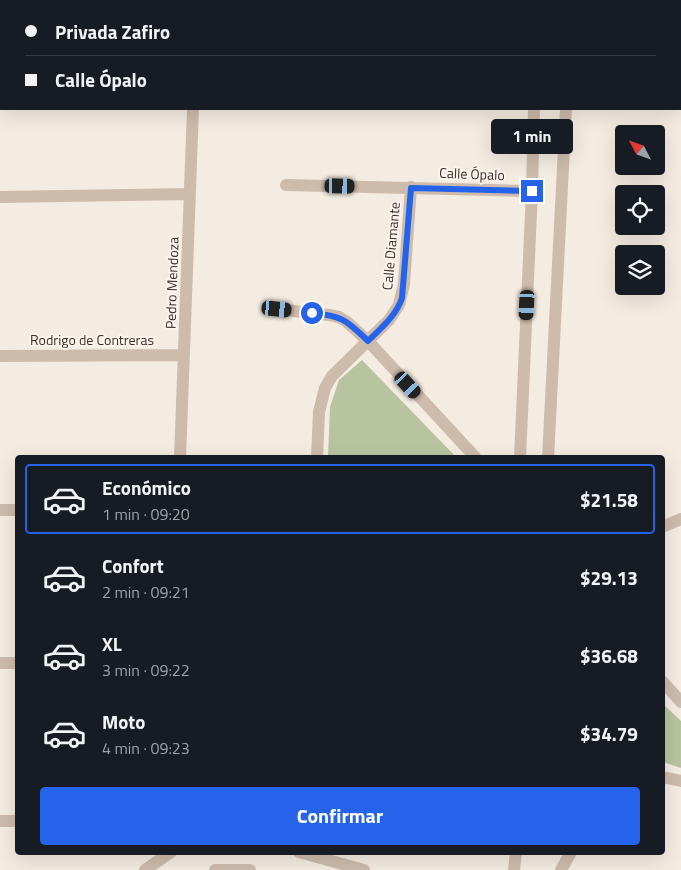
<!DOCTYPE html>
<html lang="es">
<meta charset="utf-8">
<style>
body{margin:0;font-family:"Titillium Web",sans-serif;background:#20242c;color:#f1f3f6;height:100vh;display:flex;flex-direction:column;font-size:19px;white-space:nowrap}
*{box-sizing:border-box;margin:0}
p{font-size:16px;color:#9ea1a6}
.icon{flex:none;width:28px;height:28px;fill:none;stroke:currentColor;stroke-width:2;stroke-linecap:round;stroke-linejoin:round}
.map{position:relative;flex:1;overflow:hidden}
.details{position:absolute;left:15px;top:455px;width:650px;height:400px;display:flex;flex-direction:column;background:#171b24;border-radius:5px;box-shadow:0 5px 20px #0002}
.details>*{flex:none}
.banner{position:absolute;left:0px;top:0px;width:681px;height:110px;box-shadow:0 5px 20px #0002;display:grid;align-content:center;height:110px;padding:0 25px;background:#171b24}
.needle{width:32px;rotate:311deg}
.controls{position:absolute;left:615px;top:125px;display:grid;gap:10px}
.controls a{display:grid;place-items:center;width:50px;height:50px;border-radius:5px;background:#171b24;box-shadow:0 5px 20px #0002;font-size:25px}
.end{position:absolute;width:22px;height:22px;margin:-11px;border:6px solid #2563eb;background:#fff;box-shadow:0 0 0 2px #fff}
.from{border-radius:50%}
.bubble{position:absolute;height:35px;border-radius:5px;background:#171b24;box-shadow:0 5px 20px #0002;font-size:16px;font-weight:700;line-height:35px;text-align:center}
.car{position:absolute;width:15px;height:30px;margin:-15px -8px;border-radius:6px;box-shadow:0 0 4px 1px #0007;background:linear-gradient(#222 24%,#8ab4d8 0 40%,#222 0 76%,#8ab4d8 0 86%,#222 0)}
.banner b{display:flex;align-items:center;gap:18px;height:48px;font-size:19px}
.banner b+b{border-top:1px solid #363941}
.banner i{width:12px;height:12px;background:#f1f3f6}
ul{padding:9px 0 0;list-style:none}
li{display:flex;align-items:center;gap:15px;height:70px;margin:0 10px 8px;padding:0 15px;border:2px solid transparent;border-radius:5px}
li div{flex:1}
li b{display:block;font-size:19px}
li em{font-style:normal;font-weight:700}
li.selected{border-color:#2563eb}
li>.icon{width:45px;height:45px;stroke-width:1.5}
.primary-button{display:flex;gap:10px;margin-top:auto;padding:10px 25px}
.primary-button a{flex:1;height:58px;border-radius:5px;background:#2563eb;color:#fff;font-size:20px;font-weight:700;line-height:58px;text-align:center}
.map>svg:first-child{display:block}
.green{fill:#b8c4a0}
.lines{fill:none;stroke-linecap:round;stroke-linejoin:round}
.minor{stroke:#cdbbac;stroke-width:12}
.route{stroke:#2563eb;stroke-width:6}
.labels{text-anchor:middle;stroke-width:4;stroke-linejoin:round;paint-order:stroke}
.street-label{font-size:14px;fill:#3b302b;stroke:#fbf5ee}
</style>
<div class="map">
<svg width="681" height="870" viewBox="0 0 681 870">
<rect width="100%" height="100%" fill="#f4ebe1"/>
<path class="green" d="M362 360 456 457H328L330 407 339 380Z
M663 704 681 721V768L663 762Z"/>
<g class="lines">
<path class="minor" d="M533 0V1
M570 1V0
M680 42H681
M0 49H1
M286 185 532 191
M0 197 190 194
M277 309 329 315 339 317 347 322 368 341 476 458
M0 356 184 355
M180 458 193 109
M317 458 319 412 325 388 332 376 389 320 399 305 404 284 411 187
M520 458 532 191 534 109
M548 458 566 109
M0 510H18
M662 527 681 519
M0 663H18
M662 681 681 702
M662 777 681 781
M0 821H18
M299 852 364 870
M145 870 171 852
M215 870H250
M514 870 516 852
M561 870 571 852"/>
</g>
<g class="lines">
<path class="route" d="M312 313C343 316 346 320 368 341 381 328 396 316 402 298L411 188 532 191"/>
</g>
<g class="labels">
<g class="street-label">
<text transform="translate(472 174) rotate(2)" y="5">Calle Ópalo</text>
<text transform="translate(391 246) rotate(-85)" y="5">Calle Diamante</text>
<text transform="translate(172 283) rotate(-88)" y="5">Pedro Mendoza</text>
<text x="92" y="345">Rodrigo de Contreras</text>
</g>
</g>
</svg>
<div class="controls">
<a><svg class="needle" viewBox="-14 -14 28 28"><path d="M0-13l5 13h-10z" fill="#e53935"/><path d="M0 13l5-13h-10z" fill="#9ea1a6"/></svg></a>
<a><svg class="icon" aria-label="locate" viewBox="0 0 24 24"><circle cx="12" cy="12" r="6"/><path d="M12 2v4M12 18v4M2 12h4M18 12h4"/></svg></a>
<a><svg class="icon" aria-label="layers" viewBox="0 0 24 24"><path d="M12 4l9 5-9 5-9-5zM3 14l9 5 9-5"/></svg></a>
</div>
<i class="end from" style="left:312px;top:313px"></i>
<i class="end" style="left:532px;top:191px"></i>
<div class="bubble" style="left:491px;top:119px;width:82px">1 min</div>
<i class="car" style="left:340px;top:186px;rotate:91deg"></i>
<i class="car" style="left:527px;top:305px;rotate:183deg"></i>
<i class="car" style="left:277px;top:309px;rotate:96deg"></i>
<i class="car" style="left:408px;top:385px;rotate:137deg"></i>
<div class="banner">
<b><i class="from"></i>Privada Zafiro</b>
<b><i></i>Calle Ópalo</b>
</div>
<section class="details">
<ul>
<li class="selected"><svg class="icon" aria-label="car" viewBox="0 0 24 24"><path d="M5 17H2v-5l4-1 3-4h7l3 4 3 1v5h-3M9 17h6M6 11h13"/><circle cx="7" cy="17" r="2"/><circle cx="17" cy="17" r="2"/></svg><div><b>Económico</b><p>1 min · 09:20</p></div><em>$21.58</em></li>
<li><svg class="icon" aria-label="car" viewBox="0 0 24 24"><path d="M5 17H2v-5l4-1 3-4h7l3 4 3 1v5h-3M9 17h6M6 11h13"/><circle cx="7" cy="17" r="2"/><circle cx="17" cy="17" r="2"/></svg><div><b>Confort</b><p>2 min · 09:21</p></div><em>$29.13</em></li>
<li><svg class="icon" aria-label="car" viewBox="0 0 24 24"><path d="M5 17H2v-5l4-1 3-4h7l3 4 3 1v5h-3M9 17h6M6 11h13"/><circle cx="7" cy="17" r="2"/><circle cx="17" cy="17" r="2"/></svg><div><b>XL</b><p>3 min · 09:22</p></div><em>$36.68</em></li>
<li><svg class="icon" aria-label="car" viewBox="0 0 24 24"><path d="M5 17H2v-5l4-1 3-4h7l3 4 3 1v5h-3M9 17h6M6 11h13"/><circle cx="7" cy="17" r="2"/><circle cx="17" cy="17" r="2"/></svg><div><b>Moto</b><p>4 min · 09:23</p></div><em>$34.79</em></li>
</ul>
<div class="primary-button"><a>Confirmar</a></div>
</section>
</div>
